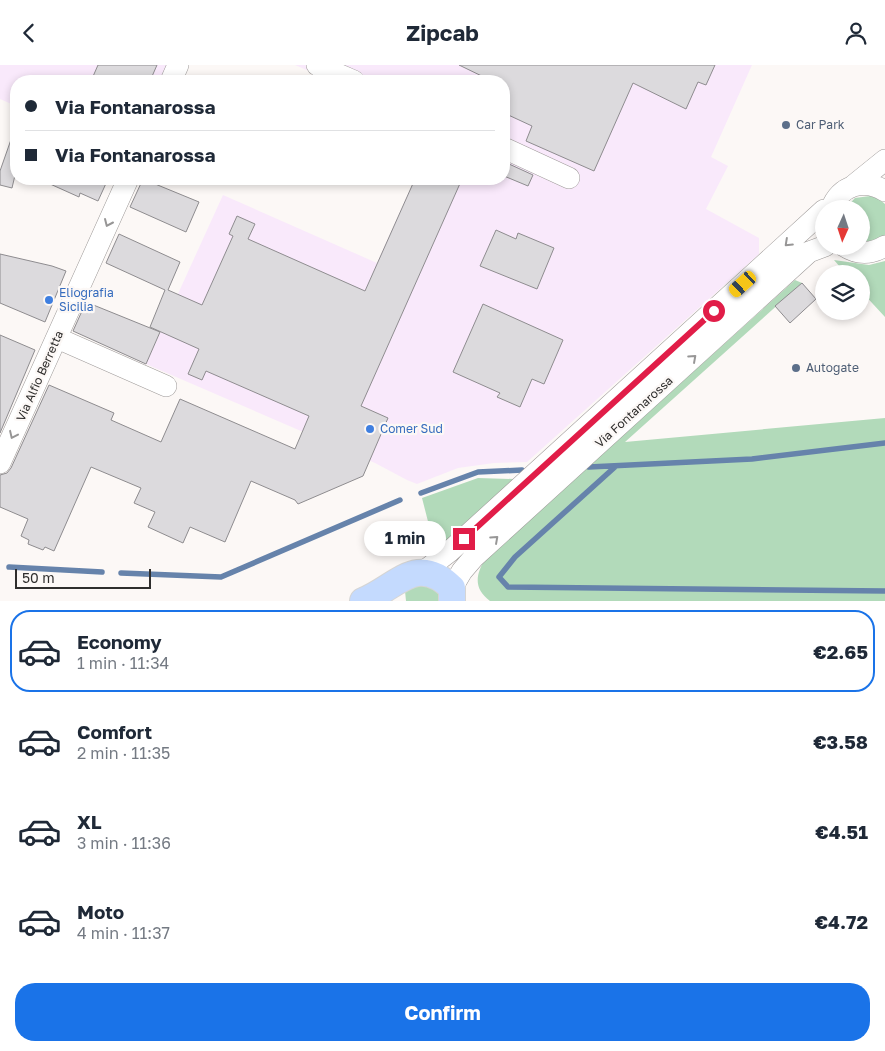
<!DOCTYPE html>
<meta charset="utf-8">
<style>
body{margin:0;font-family:"Golos Text",sans-serif;background:#f6f6f7;color:#1f2937;height:100vh;display:flex;flex-direction:column;font-size:19px;white-space:nowrap}
*{box-sizing:border-box;margin:0}
p{font-size:16px;color:#747a83}
.icon{flex:none;width:28px;height:28px;fill:none;stroke:currentColor;stroke-width:2;stroke-linecap:round;stroke-linejoin:round}
.map{position:relative;height:536px;overflow:hidden}
.drawer{display:flex;flex-direction:column;background:#fff;flex:1}
.drawer>*{flex:none}
.hud{position:absolute;left:10px;top:10px;width:500px;height:110px;border-radius:20px;box-shadow:0 2px 8px #0003;display:grid;align-content:center;height:110px;padding:0 15px;background:#fff}
.needle{width:32px;rotate:183deg}
.tools{position:absolute;left:815px;top:135px;display:grid;gap:10px}
.tools a{display:grid;place-items:center;width:55px;height:55px;border-radius:50%;background:#fff;box-shadow:0 2px 8px #0003;font-size:25px}
.scale{position:absolute;left:15px;bottom:12px;width:136px;box-sizing:border-box;padding-left:5px;border:2px solid #2f2e2d;border-top:0;font-size:14px;line-height:18px;white-space:nowrap;color:#2f2e2d;-webkit-text-stroke:4px #fcf8f6;paint-order:stroke}
.end{position:absolute;width:22px;height:22px;margin:-11px;border:6px solid #e11d48;background:#fff;box-shadow:0 0 0 2px #fff}
.from{border-radius:50%}
.bubble{position:absolute;height:35px;border-radius:18px;background:#fff;box-shadow:0 2px 8px #0003;font-size:16px;font-weight:700;line-height:35px;text-align:center}
.car{position:absolute;width:15px;height:30px;margin:-15px -8px;border-radius:6px;box-shadow:0 0 4px 1px #0007;background:linear-gradient(#f5c518 24%,#345 0 40%,#f5c518 0 76%,#345 0 86%,#f5c518 0)}
.hud b{display:flex;align-items:center;gap:18px;height:48px;font-size:19px}
.hud b+b{border-top:1px solid #e0e1e3}
.hud i{width:12px;height:12px;background:#1f2937}
ul{padding:9px 0 0;list-style:none}
li{display:flex;align-items:center;gap:15px;height:82px;margin:0 10px 8px;padding:0 5px;border:2px solid transparent;border-radius:20px}
li div{flex:1}
li b{display:block;font-size:19px}
li em{font-style:normal;font-weight:700}
li.on{border-color:#1a73e8}
li>.icon{width:45px;height:45px;stroke-width:1.5}
.cta{display:flex;gap:10px;margin-top:auto;padding:10px 15px}
.cta a{flex:1;height:58px;border-radius:20px;background:#1a73e8;color:#fff;font-size:20px;font-weight:700;line-height:58px;text-align:center}
header{display:flex;justify-content:space-between;align-items:center;height:65px;padding:0 15px;background:#fff;font-size:22px;font-weight:700}
.map>svg:first-child{display:block}
.industrial{fill:#f9e9fb}
.green{fill:#b2daba}
.lines{fill:none;stroke-linecap:round;stroke-linejoin:round}
.stream{stroke:#6683ab;stroke-width:5.5}
.building{fill:#dcdadd;stroke:#8e8c8f}
.minor-casing{stroke:#9e9a99;stroke-width:22}
.major-casing{stroke:#d5d5d5;stroke-width:28}
.minor{stroke:#fff;stroke-width:21}
.major{stroke:#c4dafe;stroke-width:26}
.oneway{stroke:#979696}
.route{stroke:#e11d48;stroke-width:6}
.service-dot{fill:#5c6f8a;stroke:#fcf8f6;stroke-width:2}
.shop-dot{fill:#3f7fe0;stroke:#fcf8f6;stroke-width:2}
.labels{text-anchor:middle;stroke-width:4.5;stroke-linejoin:round;paint-order:stroke}
.service-label{font-size:12px;fill:#4e5e75;stroke:#fcf8f6;text-anchor:start}
.shop-label{font-size:12px;fill:#366cbe;stroke:#fcf8f6;text-anchor:start}
.street-label{font-size:12px;fill:#2f2e2d;stroke:#fcf8f6}
</style>
<header><svg class="icon" aria-label="back" viewBox="0 0 24 24"><path d="M15 5l-7 7 7 7"/></svg>Zipcab<svg class="icon" aria-label="person" viewBox="0 0 24 24"><circle cx="12" cy="8" r="4"/><path d="M4 21q1-7 8-7t8 7"/></svg></header>
<div class="map">
<svg width="885" height="536" viewBox="0 0 885 536">
<rect width="100%" height="100%" fill="#fcf8f6"/>
<path class="industrial" d="M0 0H167L160 16H16V41L0 34Z
M295 0H752L711 92 728 101 706 144 759 173V189L527 397 494 398 458 403 417 419 407 415 375 398 146 299 223 130 377 198 415 114H504V16H332Z"/>
<path class="green" d="M870 131 879 134 885 139V171L881 175 861 179V144H845L855 133Z
M834 195 869 200 885 196V252L861 226V209H846Z
M795 215 802 218 625 377 885 353V536H490C474 524 475 511 485 494Z
M478 413 514 414 443 481 437 480 433 476 422 433Z
M421 519 438 525 440 531 439 536H406L405 526Z"/>
<g class="lines">
<path class="stream" d="M616 401 515 492 499 512 508 522 885 526
M589 402 752 394 885 378
M421 428 478 407 522 405
M9 502 102 507
M121 508 221 512 400 435"/>
</g>
<path class="building" d="M98 0H157L150 16H91Z
M459 0H715L706 20 698 17 686 44 633 18 594 106 526 76 532 61 504 48V16H492Z
M14 66H16V106L12 123 0 120V106Z
M509 99 533 110 528 121 504 111V101Z
M39 114H108L98 136 80 128 79 132Z
M143 114 199 137 186 167 130 142Z
M415 114H462L361 341 388 353 363 411 298 439 295 435 251 416 225 477 190 462 183 478 148 462 155 447 134 438 141 423 91 402 54 486 45 482 43 485 28 479 29 475 21 471 28 454 0 442V410L7 408 11 403 49 320 114 348 111 355 161 377 180 334 295 384 309 351 206 306 202 315 188 309 199 284 150 262 165 225 106 198 119 169 180 197 168 225 202 240 233 171 229 169 237 151 255 159 248 174 365 226Z
M496 165 516 174 518 168 554 183 537 224 480 201Z
M0 189 52 201 66 206 45 257 0 238Z
M802 218 816 234 790 258 775 241Z
M86 237 160 267 146 299 73 266Z
M483 239 563 275 544 319 532 314 520 342 497 332 500 328 453 307Z
M0 270 35 285 0 368Z"/>
<g class="lines">
<defs>
<path id="minor" d="M317 0 354 16
M171 16 178 0
M504 83 569 113
M854 120 885 95
M831 144C840 120 864 113 885 126
M844 181C858 190 872 189 885 181
M57 273 166 321
M0 398 128 114
M423 507 449 487 824 145
M452 523 462 506 474 492 809 187 825 181"/>
<path id="major" d="M363 536C397 522 417 488 452 523V536"/>
</defs>
<use href="#minor" class="minor-casing"/>
<use href="#major" class="major-casing"/>
<use href="#minor" class="minor"/>
<use href="#major" class="major"/>
</g>
<defs><path id="oneway-chevron" d="M-2-3.5L2.5 0L-2 3.5" fill="none" stroke-width="1.6" stroke-linecap="round" stroke-linejoin="round" transform="scale(1.25)"/></defs>
<g class="oneway">
<use href="#oneway-chevron" transform="translate(108 158) rotate(114)"/>
<use href="#oneway-chevron" transform="translate(788 178) rotate(137)"/>
<use href="#oneway-chevron" transform="translate(693 293) rotate(-42)"/>
<use href="#oneway-chevron" transform="translate(13 370) rotate(115)"/>
<use href="#oneway-chevron" transform="translate(495 474) rotate(-42)"/>
</g>
<g class="lines">
<path class="route" d="M464 474 714 246"/>
</g>
<g class="service-dot">
<circle cx="786" cy="60" r="5"/>
<circle cx="796" cy="303" r="5"/>
</g>
<g class="shop-dot">
<circle cx="49" cy="235" r="5"/>
<circle cx="370" cy="364" r="5"/>
</g>
<g class="labels">
<g class="service-label">
<text x="796" y="64">Car Park</text>
<text x="806" y="307">Autogate</text>
</g>
<g class="shop-label">
<text x="59" y="232">Eliografia<tspan x="59" dy="14">Sicilia</tspan></text>
<text x="380" y="368">Comer Sud</text>
</g>
<g class="street-label">
<text transform="translate(40 311) rotate(-66)" y="4">Via Alfio Berretta</text>
<text transform="translate(634 347) rotate(-42)" y="4">Via Fontanarossa</text>
</g>
</g>
</svg>
<div class="tools">
<a><svg class="needle" viewBox="-14 -14 28 28"><path d="M0-13l5 13h-10z" fill="#e53935"/><path d="M0 13l5-13h-10z" fill="#747a83"/></svg></a>
<a><svg class="icon" aria-label="layers" viewBox="0 0 24 24"><path d="M12 4l9 5-9 5-9-5zM3 14l9 5 9-5"/></svg></a>
</div>
<div class="scale">50 m</div>
<i class="end from" style="left:714px;top:246px"></i>
<i class="end" style="left:464px;top:474px"></i>
<div class="bubble" style="left:364px;top:456px;width:82px">1 min</div>
<i class="car" style="left:743px;top:219px;rotate:228deg"></i>
<div class="hud">
<b><i class="from"></i>Via Fontanarossa</b>
<b><i></i>Via Fontanarossa</b>
</div>
</div>
<section class="drawer">
<ul>
<li class="on"><svg class="icon" aria-label="car" viewBox="0 0 24 24"><path d="M5 17H2v-5l4-1 3-4h7l3 4 3 1v5h-3M9 17h6M6 11h13"/><circle cx="7" cy="17" r="2"/><circle cx="17" cy="17" r="2"/></svg><div><b>Economy</b><p>1 min · 11:34</p></div><em>€2.65</em></li>
<li><svg class="icon" aria-label="car" viewBox="0 0 24 24"><path d="M5 17H2v-5l4-1 3-4h7l3 4 3 1v5h-3M9 17h6M6 11h13"/><circle cx="7" cy="17" r="2"/><circle cx="17" cy="17" r="2"/></svg><div><b>Comfort</b><p>2 min · 11:35</p></div><em>€3.58</em></li>
<li><svg class="icon" aria-label="car" viewBox="0 0 24 24"><path d="M5 17H2v-5l4-1 3-4h7l3 4 3 1v5h-3M9 17h6M6 11h13"/><circle cx="7" cy="17" r="2"/><circle cx="17" cy="17" r="2"/></svg><div><b>XL</b><p>3 min · 11:36</p></div><em>€4.51</em></li>
<li><svg class="icon" aria-label="car" viewBox="0 0 24 24"><path d="M5 17H2v-5l4-1 3-4h7l3 4 3 1v5h-3M9 17h6M6 11h13"/><circle cx="7" cy="17" r="2"/><circle cx="17" cy="17" r="2"/></svg><div><b>Moto</b><p>4 min · 11:37</p></div><em>€4.72</em></li>
</ul>
<div class="cta"><a>Confirm</a></div>
</section>
